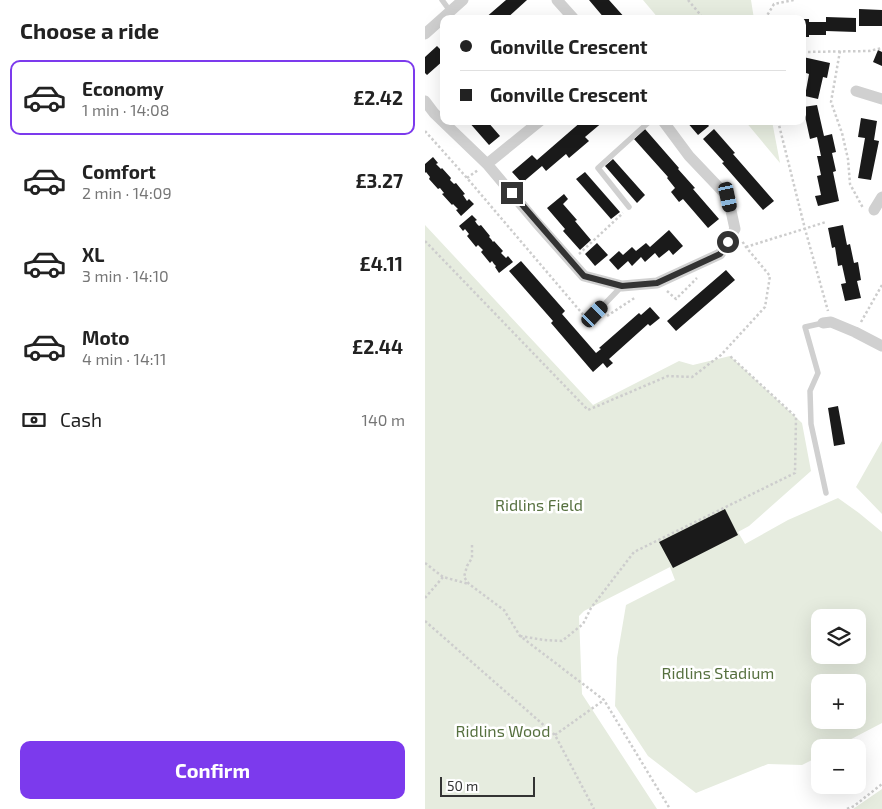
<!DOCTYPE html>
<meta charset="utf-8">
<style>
body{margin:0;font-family:"Exo 2",sans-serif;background:#f6f6f6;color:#222;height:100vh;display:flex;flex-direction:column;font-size:19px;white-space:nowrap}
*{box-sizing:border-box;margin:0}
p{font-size:16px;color:#767676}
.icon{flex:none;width:28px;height:28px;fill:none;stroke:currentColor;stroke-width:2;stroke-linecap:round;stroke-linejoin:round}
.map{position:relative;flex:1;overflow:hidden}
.sheet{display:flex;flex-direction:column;background:#fff;width:425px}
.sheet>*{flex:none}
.top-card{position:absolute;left:15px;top:15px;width:366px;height:110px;border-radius:10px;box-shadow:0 5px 20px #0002;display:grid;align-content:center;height:110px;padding:0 20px;background:#fff}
.tools{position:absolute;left:386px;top:609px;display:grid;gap:10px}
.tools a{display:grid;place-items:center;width:55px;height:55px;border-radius:10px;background:#fff;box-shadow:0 5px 20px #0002;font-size:25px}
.scale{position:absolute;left:15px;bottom:12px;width:95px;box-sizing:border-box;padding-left:5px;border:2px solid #333;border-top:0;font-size:14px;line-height:18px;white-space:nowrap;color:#333;-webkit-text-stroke:4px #fff;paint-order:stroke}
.end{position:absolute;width:22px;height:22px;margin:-11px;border:6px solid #333;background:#fff;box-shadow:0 0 0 2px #fff}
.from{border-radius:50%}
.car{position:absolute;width:15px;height:30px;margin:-15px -8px;border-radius:6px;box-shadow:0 0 4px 1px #0007;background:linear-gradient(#222 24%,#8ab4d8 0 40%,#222 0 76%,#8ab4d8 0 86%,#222 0)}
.top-card b{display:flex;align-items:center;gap:18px;height:48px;font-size:19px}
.top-card b+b{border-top:1px solid #e0e0e0}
.top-card i{width:12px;height:12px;background:#222}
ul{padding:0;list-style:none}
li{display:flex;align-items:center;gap:15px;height:75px;margin:0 10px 8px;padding:0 10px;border:2px solid transparent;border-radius:10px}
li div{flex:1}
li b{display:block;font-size:19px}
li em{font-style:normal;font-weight:700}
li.on{border-color:#7c3aed}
li>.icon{width:45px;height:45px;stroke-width:1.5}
h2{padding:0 20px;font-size:22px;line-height:60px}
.pay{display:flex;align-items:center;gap:12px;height:55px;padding:0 20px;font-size:19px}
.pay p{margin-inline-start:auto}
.action{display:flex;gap:10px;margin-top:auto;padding:10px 20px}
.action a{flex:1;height:58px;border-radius:10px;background:#7c3aed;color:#fff;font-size:20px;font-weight:700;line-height:58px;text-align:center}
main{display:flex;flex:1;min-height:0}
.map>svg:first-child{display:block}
.green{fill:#e6ecdf;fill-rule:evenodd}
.building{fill:#1a1a1a}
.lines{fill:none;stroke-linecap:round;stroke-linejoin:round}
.path{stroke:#cdcdcd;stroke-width:2.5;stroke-dasharray:2.5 2.5;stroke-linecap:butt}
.service{stroke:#d0d0d0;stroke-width:5.5}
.minor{stroke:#d0d0d0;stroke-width:11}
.route{stroke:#333;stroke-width:6}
.labels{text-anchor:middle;stroke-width:5;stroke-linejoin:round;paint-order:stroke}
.park-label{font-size:16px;fill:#56703f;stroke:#fff}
</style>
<main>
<section class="sheet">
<h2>Choose a ride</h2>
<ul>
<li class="on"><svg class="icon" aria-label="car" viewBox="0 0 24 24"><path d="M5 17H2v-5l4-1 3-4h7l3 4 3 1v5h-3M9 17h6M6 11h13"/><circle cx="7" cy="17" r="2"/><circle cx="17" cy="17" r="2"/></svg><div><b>Economy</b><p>1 min · 14:08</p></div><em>£2.42</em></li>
<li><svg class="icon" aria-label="car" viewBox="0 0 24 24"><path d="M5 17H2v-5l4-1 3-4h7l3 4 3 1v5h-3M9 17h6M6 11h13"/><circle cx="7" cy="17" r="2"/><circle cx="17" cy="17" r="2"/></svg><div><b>Comfort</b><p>2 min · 14:09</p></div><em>£3.27</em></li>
<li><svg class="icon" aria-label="car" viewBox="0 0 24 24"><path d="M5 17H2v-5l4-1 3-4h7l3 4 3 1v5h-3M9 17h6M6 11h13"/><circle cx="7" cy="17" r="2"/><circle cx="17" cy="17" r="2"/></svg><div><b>XL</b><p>3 min · 14:10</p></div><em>£4.11</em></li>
<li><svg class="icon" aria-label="car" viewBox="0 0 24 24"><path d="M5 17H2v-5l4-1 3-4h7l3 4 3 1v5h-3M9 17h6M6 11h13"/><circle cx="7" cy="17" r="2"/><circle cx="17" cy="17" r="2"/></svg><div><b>Moto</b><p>4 min · 14:11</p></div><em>£2.44</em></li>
</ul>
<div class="pay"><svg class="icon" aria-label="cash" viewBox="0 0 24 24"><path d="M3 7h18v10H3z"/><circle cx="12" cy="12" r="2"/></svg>Cash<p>140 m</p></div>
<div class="action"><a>Confirm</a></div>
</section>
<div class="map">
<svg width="457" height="809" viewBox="0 0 457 809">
<rect width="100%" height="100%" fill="#fff"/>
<path class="green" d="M218 0H326L329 19H234Z
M320 121H347L355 163Z
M0 225 168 405 254 361 268 365 305 356 377 423 386 471 324 526 313 532 320 544 363 520 413 498 434 513 457 532V723L411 747 395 748V756L377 765 343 764 271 793 223 756 190 706 192 658 201 605 250 580 245 567 159 611 154 616 157 694 232 809H0ZM395 618H432V655H395ZM395 682H432V720H395Z
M457 441V514L431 487Z
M457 789V809H428Z"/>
<path class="building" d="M81 0H102L81 19H59Z
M164 0H184L201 19H180Z
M434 9 457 10V26H434Z
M401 17 431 18V32L401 31V35H384V37H378V19H384V22H401Z
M12 46 19 53V60L2 75 0 73V57Z
M453 50 457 52V66L448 62Z
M378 57 405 63 402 78 398 77 393 99 380 96 384 74 378 72Z
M392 105 399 136 407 134 411 152 407 153 411 171 408 172 414 201 393 206 390 196 396 195 392 176 396 175 392 156H396L392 137 385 139 378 107Z
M436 118 452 121 449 140 454 141 446 180 433 178 440 138 433 137Z
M43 121H62L75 136 64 145Z
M157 121H179L160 137 164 141 144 158 141 154 121 171 117 166 97 183 87 172 107 155 112 160Z
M261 121H280L284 126 273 135Z
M220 129 254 168 253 169 270 188 268 189 294 219 283 228 258 199 254 202 246 192 250 188 242 178 243 177 209 139Z
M289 129 310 153 308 154 349 201 338 210 297 163 299 162 278 139Z
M8 157 13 163 11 164 16 169 17 168 26 178 25 180 29 184 31 183 40 194 38 195 42 201 44 199 49 204 36 216 31 210 33 209 28 204 27 205 17 194 19 193 15 188 13 189 4 179 5 177 1 172 0 173V164Z
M188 159 220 195 212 203 180 166Z
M160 172 195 212 186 219 151 179Z
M139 194 143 199 138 204 152 220 150 221 166 240 155 250 138 231 140 229 122 208Z
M47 215 52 220 50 221 52 224 54 226 56 225 65 236 64 237 66 239 68 242 69 241 78 251 76 253 81 258 83 256 88 262 74 273 70 267 71 266 69 264 67 261 65 263 56 252 58 250 53 245 51 247 42 236 44 234 40 229 38 231 34 226Z
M418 225 422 245 425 244 429 263 433 262 436 280 432 281 436 298 420 301 416 284 421 283 417 265 413 266 410 247 407 248 403 228Z
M244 230 258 246 248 255 244 250 234 258 230 253 220 262 216 257 207 266 203 261 193 270 184 260 194 251 198 255 207 247 211 251 221 243 225 247Z
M172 243 183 255 170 266 160 254Z
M96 261 140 311 137 314 171 353 176 349 174 348 214 313 216 315 225 307 235 318 225 326 223 324 184 359 188 363 182 368 178 363 168 372 126 323 128 321 84 271Z
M301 270 310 280 251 331 242 321Z
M413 406 420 444 409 446 403 408Z
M300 509 313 535 248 568 234 542Z"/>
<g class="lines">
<path class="path" d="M263 0 279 19
M340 19 349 4 369 0
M415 51 406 102 417 133 423 159 425 184 438 208
M378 52 444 51 457 48
M353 121 380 229 403 311
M0 131 42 178 167 325 171 323
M42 178 53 170
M0 241 163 410 243 376 267 377 296 355 340 307 345 276 321 247 317 241
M321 247 401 222
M154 254 198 213
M242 291 251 299 272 278
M182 316 211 297
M436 322 457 285
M47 545V558L42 566 39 577 44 584 79 610 95 636 179 700 245 809
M0 563 18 577 44 584
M0 598 18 577
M0 621 130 735 169 809
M95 636 119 640 137 641 158 624 166 608 209 552 370 473 371 417 305 356
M130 735 179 700
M422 809 429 806 457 784"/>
<path class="service" d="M17 0 25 11
M204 207 173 168 225 121
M170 314 197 286
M398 323 380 327 393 373 385 391 386 424 401 493"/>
<path class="minor" d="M132 0 149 19
M0 34 38 0
M431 91 457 99
M0 101 9 113 62 164 111 222 159 276 197 286 232 283 295 254 310 229 303 197 264 156 238 121
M62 164 115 121
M449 210 457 197
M398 323 406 322 430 332 457 346"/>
</g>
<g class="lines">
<path class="route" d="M87 193 159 276 197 286 232 283 295 254 303 242"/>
</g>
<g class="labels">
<g class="park-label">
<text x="114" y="511">Ridlins Field</text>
<text x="293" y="679">Ridlins Stadium</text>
<text x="78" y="737">Ridlins Wood</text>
</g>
</g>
</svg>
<div class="tools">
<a><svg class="icon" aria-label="layers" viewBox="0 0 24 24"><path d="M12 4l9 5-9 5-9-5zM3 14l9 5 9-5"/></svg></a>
<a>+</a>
<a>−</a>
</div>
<div class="scale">50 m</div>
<i class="end from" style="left:303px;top:242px"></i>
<i class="end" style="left:87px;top:193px"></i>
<i class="car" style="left:303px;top:197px;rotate:168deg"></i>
<i class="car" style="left:170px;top:314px;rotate:44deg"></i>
<div class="top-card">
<b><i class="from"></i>Gonville Crescent</b>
<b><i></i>Gonville Crescent</b>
</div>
</div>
</main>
